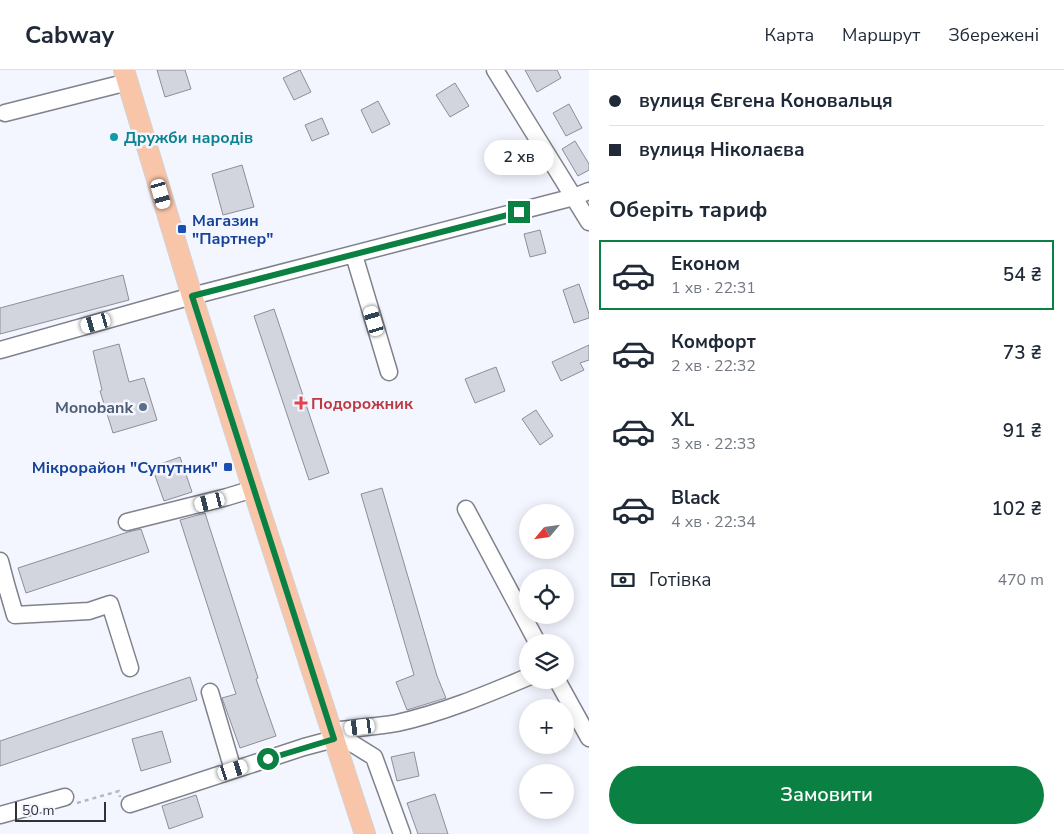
<!DOCTYPE html>
<html lang="uk">
<meta charset="utf-8">
<style>
body{margin:0;font-family:"Nunito Sans",sans-serif;background:#f2f2f3;color:#1f2937;height:100vh;display:flex;flex-direction:column;font-size:19px;white-space:nowrap}
*{box-sizing:border-box;margin:0}
p{font-size:16px;color:#747a83}
.icon{flex:none;width:28px;height:28px;fill:none;stroke:currentColor;stroke-width:2;stroke-linecap:round;stroke-linejoin:round}
.map{position:relative;flex:1;overflow:hidden}
.panel{display:flex;flex-direction:column;background:#fff;width:475px}
.panel>*{flex:none}
.banner{display:grid;align-content:center;height:110px;padding:0 20px;background:#fff}
.needle{width:32px;rotate:241deg}
.buttons{position:absolute;left:519px;top:434px;display:grid;gap:10px}
.buttons a{display:grid;place-items:center;width:55px;height:55px;border-radius:50%;background:#fff;box-shadow:0 2px 12px #0003;font-size:25px}
.scale{position:absolute;left:15px;bottom:12px;width:91px;box-sizing:border-box;padding-left:5px;border:2px solid #313236;border-top:0;font-size:14px;line-height:18px;white-space:nowrap;color:#313236;-webkit-text-stroke:4px #f3f5ff;paint-order:stroke}
.end{position:absolute;width:22px;height:22px;margin:-11px;border:6px solid #0b8043;background:#fff;box-shadow:0 0 0 2px #fff}
.from{border-radius:50%}
.bubble{position:absolute;height:35px;border-radius:18px;background:#fff;box-shadow:0 2px 12px #0003;font-size:16px;font-weight:600;line-height:35px;text-align:center}
.car{position:absolute;width:15px;height:30px;margin:-15px -8px;border-radius:6px;box-shadow:0 0 4px 1px #0007;background:linear-gradient(#fff 24%,#345 0 40%,#fff 0 76%,#345 0 86%,#fff 0)}
.banner b{display:flex;align-items:center;gap:18px;height:48px;font-size:19px}
.banner b+b{border-top:1px solid #e0e1e3}
.banner i{width:12px;height:12px;background:#1f2937}
ul{padding:0;list-style:none}
li{display:flex;align-items:center;gap:15px;height:70px;margin:0 10px 8px;padding:0 10px;border:2px solid transparent;border-radius:0px}
li div{flex:1}
li b{display:block;font-size:19px}
li em{font-style:normal;font-weight:600}
li.active{border-color:#0b8043}
li>.icon{width:45px;height:45px;stroke-width:1.5}
h2{padding:0 20px;font-size:22px;line-height:60px}
.pay{display:flex;align-items:center;gap:12px;height:55px;padding:0 20px;font-size:19px}
.pay p{margin-inline-start:auto}
.cta{display:flex;gap:10px;margin-top:auto;padding:10px 20px}
.cta a{flex:1;height:58px;border-radius:30px;background:#0b8043;color:#fff;font-size:20px;font-weight:600;line-height:58px;text-align:center}
header{display:flex;align-items:center;gap:30px;box-sizing:border-box;height:70px;padding:0 25px;background:#fff;border-bottom:1px solid #e0e1e3}
header strong{font-size:24px}
nav{display:flex;gap:28px;margin-inline-start:auto;font-size:18px}
main{display:flex;flex:1;min-height:0}
.map>svg:first-child{display:block}
.building{fill:#d2d4de;stroke:#8d8e98}
.lines{fill:none;stroke-linecap:round;stroke-linejoin:round}
.minor-casing{stroke:#80828b;stroke-width:19}
.major-casing{stroke:#d2d2d3;stroke-width:22}
.path{stroke:#b7b9c1;stroke-width:2.5;stroke-dasharray:4 4;stroke-linecap:butt}
.minor{stroke:#fff;stroke-width:16}
.major{stroke:#f9c5a9;stroke-width:20}
.route{stroke:#0b8043;stroke-width:6}
.culture-dot{fill:#0f9aa8;stroke:#f3f5ff;stroke-width:2}
.transit-dot{fill:#1a4fb4;stroke:#f3f5ff;stroke-width:2}
.health-dot{fill:#e0444e;stroke:#f3f5ff;stroke-width:2}
.service-dot{fill:#5c6f8a;stroke:#f3f5ff;stroke-width:2}
.labels{text-anchor:middle;stroke-width:5;stroke-linejoin:round;paint-order:stroke}
.culture-label{font-size:16px;font-weight:bold;fill:#0d838f;stroke:#f3f5ff;text-anchor:start}
.transit-label{font-size:16px;font-weight:bold;fill:#164399;stroke:#f3f5ff;text-anchor:start}
.health-label{font-size:16px;font-weight:bold;fill:#be3a42;stroke:#f3f5ff;text-anchor:start}
.service-label{font-size:16px;font-weight:bold;fill:#4e5e75;stroke:#f3f5ff;text-anchor:end}
</style>
<header>
<strong>Cabway</strong>
<nav><a>Карта</a><a>Маршрут</a><a>Збережені</a></nav>
</header>
<main>
<div class="map">
<svg width="589" height="764" viewBox="0 0 589 764">
<rect width="100%" height="100%" fill="#f3f5ff"/>
<path class="building" d="M157 0H185L191 19 165 27Z
M300 0 311 22 294 30 283 8Z
M525 0H557L561 8 537 22Z
M455 13 469 36 450 47 436 25Z
M378 31 390 54 372 63 361 40Z
M569 34 582 58 566 66 553 43Z
M322 48 329 64 312 71 305 55Z
M575 71 589 94V100L578 106 562 79Z
M242 95 254 137 223 145 212 104Z
M540 160 546 183 530 187 524 164Z
M123 205 129 230 0 264V238Z
M579 214 589 244V248L574 253 563 220Z
M274 239 329 403 309 410 254 246Z
M119 274 129 312 144 308 157 350 113 363 100 321 102 320 93 281Z
M589 275V290L580 293 584 300 561 311 552 292Z
M496 297 505 321 475 333 465 309Z
M536 340 553 366 540 375 522 349Z
M180 387 192 422 164 431 152 397Z
M382 418 437 606 446 628 407 640 396 612 414 605 361 424Z
M205 443 258 608 256 609 276 666 240 678 222 628 236 624 180 450Z
M141 459 149 482 26 523 18 498 128 462Z
M190 607 197 630 0 696V671Z
M162 661 171 692 141 701 132 669Z
M414 682 419 706 397 711 391 687Z
M435 724 448 764H418L407 733Z
M196 725 203 747 169 759 162 736Z"/>
<g class="lines">
<defs>
<path id="minor" d="M495 0 589 152
M5 43 128 12
M354 185 389 302
M0 280 192 226 574 127 589 121
M466 439 537 572
M127 452 227 427 253 419
M0 491 6 514 0 515
M6 514 15 545 89 541 110 534 130 598
M557 610 589 668
M210 622 233 700
M332 661C353 658 375 657 397 653 442 643 485 625 528 607
M332 661 374 687 402 764
M130 734 304 677 334 669
M0 745 65 727"/>
<path id="major" d="M124 0 192 226 253 419 365 764"/>
</defs>
<use href="#minor" class="minor-casing"/>
<use href="#major" class="major-casing"/>
<path class="path" d="M77 733 119 721 120 727"/>
<use href="#minor" class="minor"/>
<use href="#major" class="major"/>
</g>
<g class="lines">
<path class="route" d="M268 689 334 669 192 226 519 142"/>
</g>
<circle class="culture-dot" cx="114" cy="67" r="5"/>
<g class="transit-dot">
<rect x="177" y="154" width="10" height="10" rx="2.5"/>
<rect x="223" y="392" width="10" height="10" rx="2.5"/>
</g>
<path class="health-dot" d="M298.5 325.5h5v5h5v5h-5v5h-5v-5h-5v-5h5z"/>
<circle class="service-dot" cx="143" cy="337" r="5"/>
<g class="labels">
<g class="culture-label">
<text x="124" y="73">Дружби народів</text>
</g>
<g class="transit-label">
<text x="192" y="156">Магазин<tspan x="192" dy="18">"Партнер"</tspan></text>
<text x="218" y="403" text-anchor="end">Мікрорайон "Супутник"</text>
</g>
<g class="health-label">
<text x="311" y="339">Подорожник</text>
</g>
<g class="service-label">
<text x="133" y="343">Monobank</text>
</g>
</g>
</svg>
<div class="buttons">
<a><svg class="needle" viewBox="-14 -14 28 28"><path d="M0-13l5 13h-10z" fill="#e53935"/><path d="M0 13l5-13h-10z" fill="#747a83"/></svg></a>
<a><svg class="icon" aria-label="locate" viewBox="0 0 24 24"><circle cx="12" cy="12" r="6"/><path d="M12 2v4M12 18v4M2 12h4M18 12h4"/></svg></a>
<a><svg class="icon" aria-label="layers" viewBox="0 0 24 24"><path d="M12 4l9 5-9 5-9-5zM3 14l9 5 9-5"/></svg></a>
<a>+</a>
<a>−</a>
</div>
<div class="scale">50 m</div>
<i class="end from" style="left:268px;top:689px"></i>
<i class="end" style="left:519px;top:142px"></i>
<div class="bubble" style="left:484px;top:70px;width:70px">2 хв</div>
<i class="car" style="left:161px;top:124px;rotate:164deg"></i>
<i class="car" style="left:374px;top:251px;rotate:343deg"></i>
<i class="car" style="left:96px;top:253px;rotate:254deg"></i>
<i class="car" style="left:210px;top:432px;rotate:256deg"></i>
<i class="car" style="left:360px;top:657px;rotate:263deg"></i>
<i class="car" style="left:233px;top:700px;rotate:72deg"></i>
</div>
<section class="panel">
<div class="banner">
<b><i class="from"></i>вулиця Євгена Коновальця</b>
<b><i></i>вулиця Ніколаєва</b>
</div>
<h2>Оберіть тариф</h2>
<ul>
<li class="active"><svg class="icon" aria-label="car" viewBox="0 0 24 24"><path d="M5 17H2v-5l4-1 3-4h7l3 4 3 1v5h-3M9 17h6M6 11h13"/><circle cx="7" cy="17" r="2"/><circle cx="17" cy="17" r="2"/></svg><div><b>Економ</b><p>1 хв · 22:31</p></div><em>54 ₴</em></li>
<li><svg class="icon" aria-label="car" viewBox="0 0 24 24"><path d="M5 17H2v-5l4-1 3-4h7l3 4 3 1v5h-3M9 17h6M6 11h13"/><circle cx="7" cy="17" r="2"/><circle cx="17" cy="17" r="2"/></svg><div><b>Комфорт</b><p>2 хв · 22:32</p></div><em>73 ₴</em></li>
<li><svg class="icon" aria-label="car" viewBox="0 0 24 24"><path d="M5 17H2v-5l4-1 3-4h7l3 4 3 1v5h-3M9 17h6M6 11h13"/><circle cx="7" cy="17" r="2"/><circle cx="17" cy="17" r="2"/></svg><div><b>XL</b><p>3 хв · 22:33</p></div><em>91 ₴</em></li>
<li><svg class="icon" aria-label="car" viewBox="0 0 24 24"><path d="M5 17H2v-5l4-1 3-4h7l3 4 3 1v5h-3M9 17h6M6 11h13"/><circle cx="7" cy="17" r="2"/><circle cx="17" cy="17" r="2"/></svg><div><b>Black</b><p>4 хв · 22:34</p></div><em>102 ₴</em></li>
</ul>
<div class="pay"><svg class="icon" aria-label="cash" viewBox="0 0 24 24"><path d="M3 7h18v10H3z"/><circle cx="12" cy="12" r="2"/></svg>Готівка<p>470 m</p></div>
<div class="cta"><a>Замовити</a></div>
</section>
</main>
